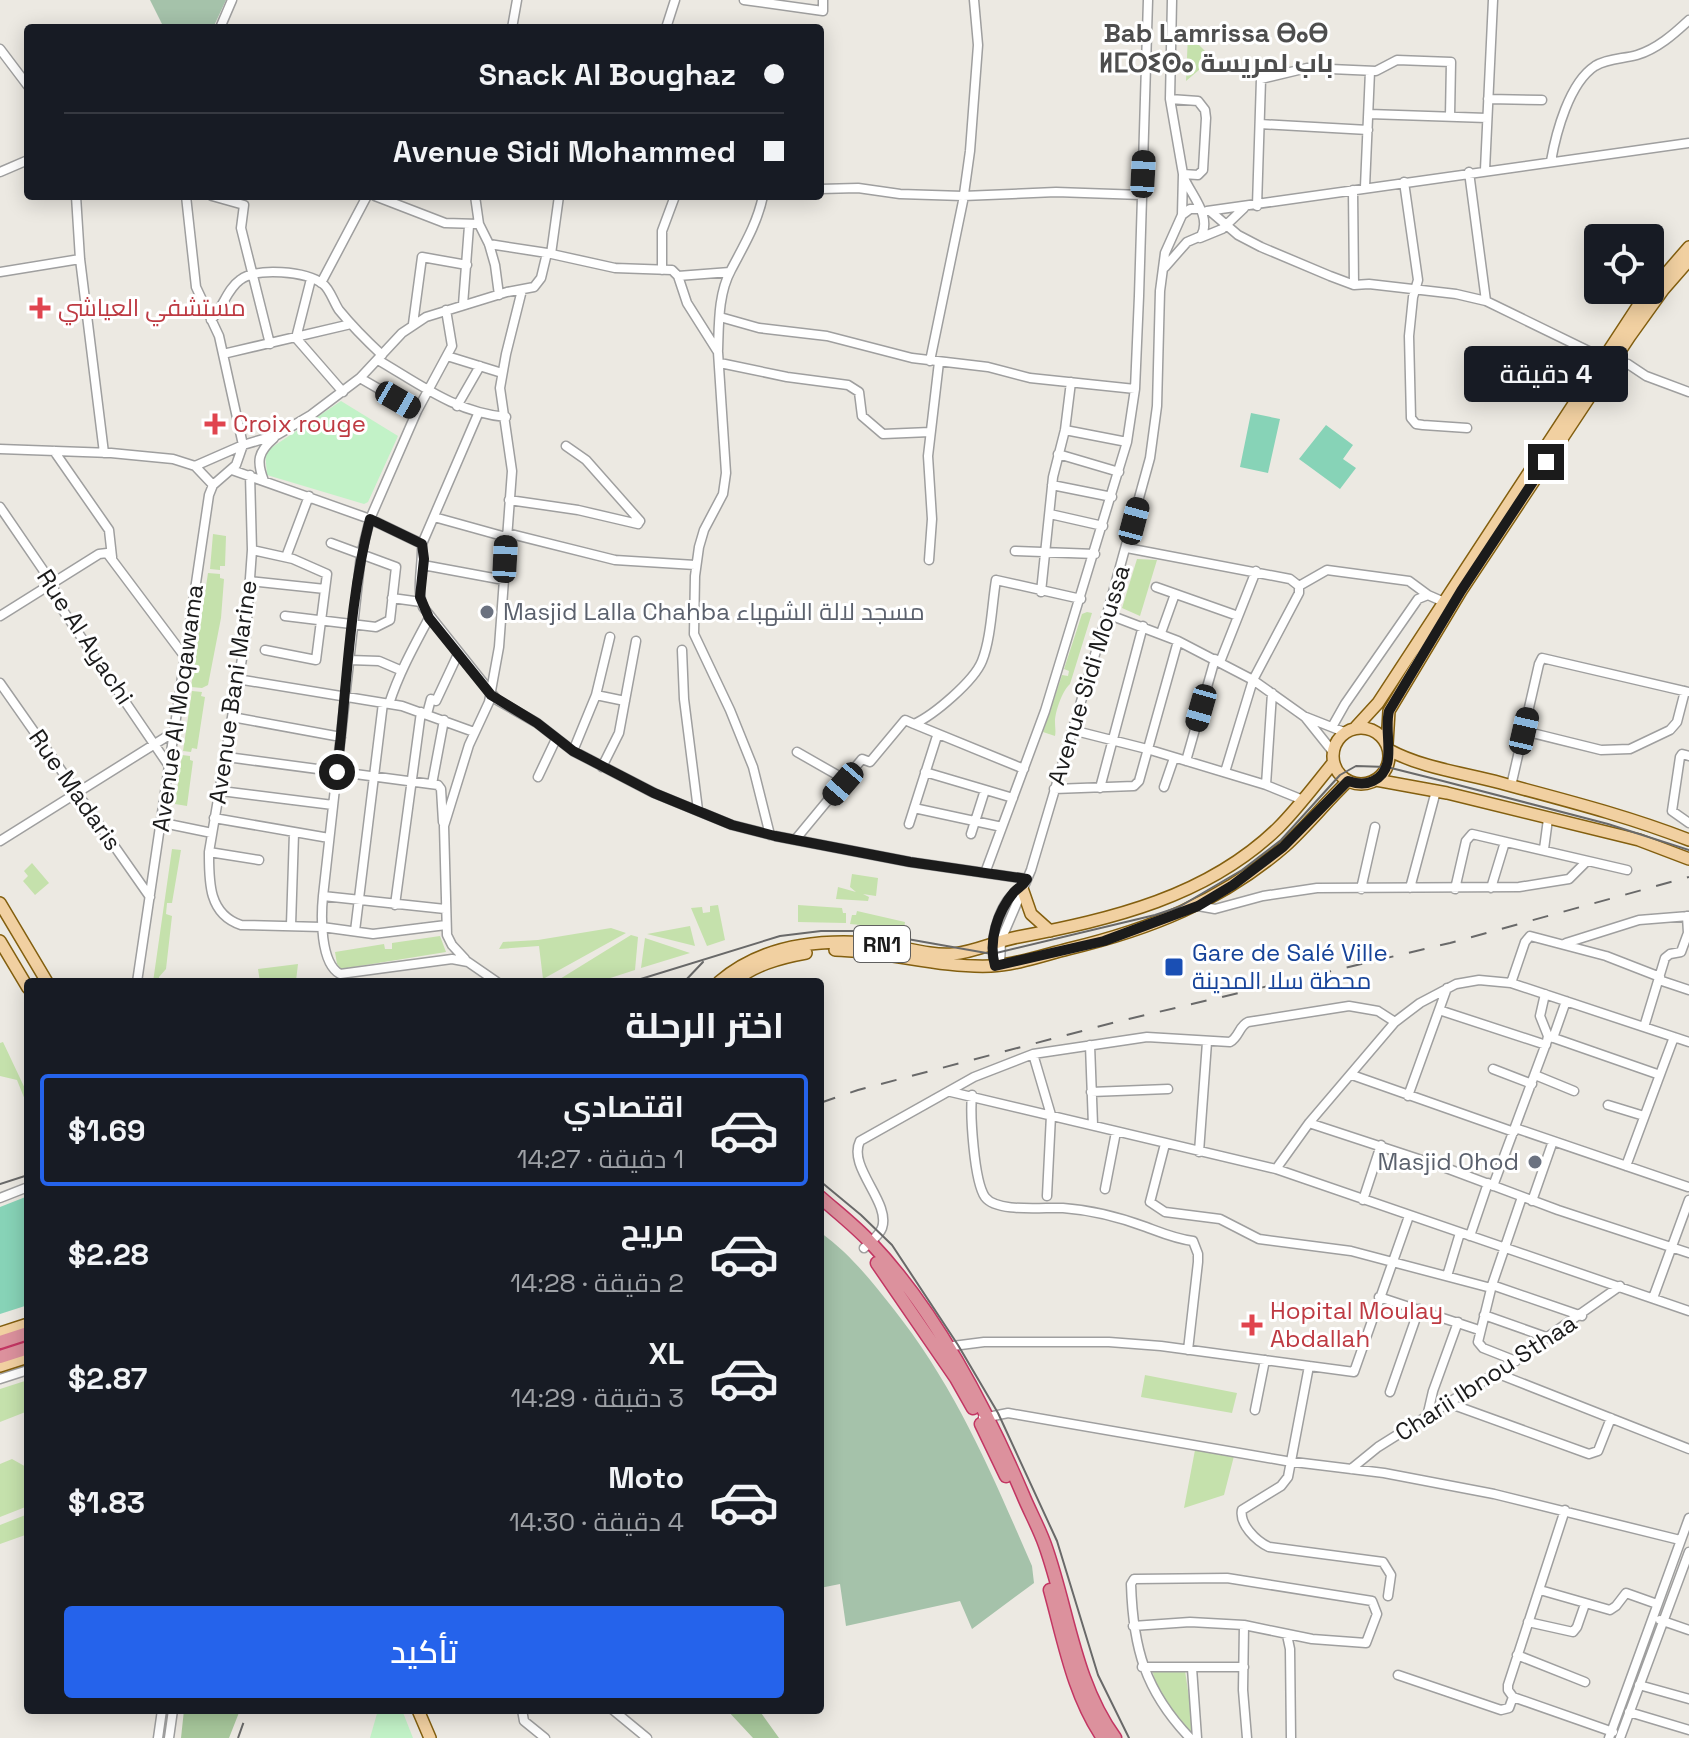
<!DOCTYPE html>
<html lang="ar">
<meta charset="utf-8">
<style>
body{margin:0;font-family:"Space Grotesk",Cairo,"Noto Sans Tifinagh",sans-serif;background:#20242c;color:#f1f3f6;direction:rtl;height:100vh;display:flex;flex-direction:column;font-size:30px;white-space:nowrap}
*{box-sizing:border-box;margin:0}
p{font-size:26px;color:#9ea1a6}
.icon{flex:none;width:44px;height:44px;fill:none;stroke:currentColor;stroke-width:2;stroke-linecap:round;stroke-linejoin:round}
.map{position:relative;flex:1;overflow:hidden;direction:ltr}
.drawer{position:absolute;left:24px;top:978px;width:800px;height:736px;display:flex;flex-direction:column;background:#171b24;border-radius:8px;box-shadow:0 4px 20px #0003;direction:rtl}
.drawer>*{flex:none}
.hud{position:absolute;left:24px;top:24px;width:800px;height:176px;border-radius:8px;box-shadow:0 4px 20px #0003;direction:rtl;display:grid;align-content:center;height:176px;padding:0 40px;background:#171b24}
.buttons{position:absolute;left:1584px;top:224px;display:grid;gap:16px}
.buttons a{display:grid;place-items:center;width:80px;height:80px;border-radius:8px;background:#171b24;box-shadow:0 4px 20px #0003;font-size:40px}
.end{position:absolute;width:36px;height:36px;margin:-18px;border:10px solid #1b1b1b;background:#fff;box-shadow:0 0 0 4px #fff}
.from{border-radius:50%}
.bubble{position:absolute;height:56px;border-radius:8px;background:#171b24;box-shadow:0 4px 20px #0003;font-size:26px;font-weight:600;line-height:56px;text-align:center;direction:rtl}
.car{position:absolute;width:24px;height:48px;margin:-24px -12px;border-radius:10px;box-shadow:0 0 6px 2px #0007;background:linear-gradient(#222 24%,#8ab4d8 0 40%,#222 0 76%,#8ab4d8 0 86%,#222 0)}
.hud b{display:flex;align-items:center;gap:28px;height:76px;font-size:30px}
.hud b+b{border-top:2px solid #363941}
.hud i{width:20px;height:20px;background:#f1f3f6}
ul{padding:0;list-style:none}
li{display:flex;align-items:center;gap:24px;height:112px;margin:0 16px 12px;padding:0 24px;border:4px solid transparent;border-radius:8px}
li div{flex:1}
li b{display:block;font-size:30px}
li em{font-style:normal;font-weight:600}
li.selected{border-color:#2563eb}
li>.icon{width:72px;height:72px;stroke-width:1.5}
h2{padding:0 40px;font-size:36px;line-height:96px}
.cta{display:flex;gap:16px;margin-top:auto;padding:16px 40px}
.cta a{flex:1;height:92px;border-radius:8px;background:#2563eb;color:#fff;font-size:32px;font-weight:600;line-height:92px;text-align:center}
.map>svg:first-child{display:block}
.grass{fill:#c5e1ac}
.forest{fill:#a7c79b}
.cemetery{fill:#a5c2aa}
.park{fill:#c2f2c7}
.pitch{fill:#87d3b7}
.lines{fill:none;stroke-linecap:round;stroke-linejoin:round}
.minor-casing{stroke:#9f9f9f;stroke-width:11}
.major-casing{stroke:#835f0f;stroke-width:14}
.highway-casing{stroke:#c33663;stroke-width:15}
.minor{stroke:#fff;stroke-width:8}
.major{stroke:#f1d0a1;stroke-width:11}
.highway{stroke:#dc919d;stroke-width:12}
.tram{stroke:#696969;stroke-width:2}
.rail{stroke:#696969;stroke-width:2;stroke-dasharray:16 16;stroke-linecap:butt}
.route{stroke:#1b1b1b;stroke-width:10}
.health-dot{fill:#e0444e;stroke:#fff;stroke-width:3}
.worship-dot{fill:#6b7280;stroke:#fff;stroke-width:3}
.transit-dot{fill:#1a4fb4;stroke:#fff;stroke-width:3}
.labels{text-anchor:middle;stroke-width:6;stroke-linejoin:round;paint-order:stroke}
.shield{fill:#fff;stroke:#5f5f5f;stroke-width:2}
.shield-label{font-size:22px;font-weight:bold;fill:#1b1b1b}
.health-label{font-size:24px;fill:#be3a42;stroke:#fff;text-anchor:start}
.worship-label{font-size:24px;fill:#5b616d;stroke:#fff;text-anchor:start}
.street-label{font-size:24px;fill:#1b1b1b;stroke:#fff}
.transit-label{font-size:24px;fill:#164399;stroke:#fff;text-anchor:start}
.neighbourhood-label{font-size:26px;font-weight:bold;fill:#4e4e4e;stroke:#fff}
</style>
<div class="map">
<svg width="1689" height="1738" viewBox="0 0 1689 1738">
<rect width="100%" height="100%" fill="#ece9e2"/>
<path class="grass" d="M1188 34 1207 53 1206 64 1186 81Z
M213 534 226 536 225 566H220V570L210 569Z
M1137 559 1157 560 1140 616 1122 608Z
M208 573 220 574V578L224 579 221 618 208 685 202 688 191 687Z
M1087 612 1092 613 1070 684C1062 691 1055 712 1055 722 1055 727 1056 731 1055 736L1043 732 1062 675 1068 676 1069 671 1064 669 1082 614Z
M192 691 202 692 201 696 205 697 197 749 192 748 191 752 183 751Z
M182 755 190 756V760L193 761 187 806 175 804Z
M172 849 181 850 172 903H167L166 914 172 916 166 969 159 977V982H153Z
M32 863 49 883 35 895 23 881 28 876 24 871Z
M852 874 878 878 876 896 863 894 869 897 868 901 836 899 838 887 856 892 850 887Z
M718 905 725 940 707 946 691 908 702 907 703 913 710 912V906Z
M798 905 842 908 843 913H846V923L798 922Z
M857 911 905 922 904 929 850 924 852 915H856Z
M690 926 695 946 647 934Z
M611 928 626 933 543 979 539 946 499 949 503 942 538 940Z
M631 935 638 937 635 970 598 982H555Z
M440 936 446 952 341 969 337 964 335 952 384 944 385 949H392V943Z
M645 938 690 953 641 968Z
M298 964 296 981 260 982 258 969Z
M3 1042 28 1095 27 1105 17 1080 0 1076V1043Z
M1145 1375 1237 1393 1232 1413 1141 1397Z
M28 1380V1411L0 1422V1389Z
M1195 1450 1234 1456 1224 1495 1184 1508Z
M12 1459 28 1468V1506L0 1517V1464Z
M28 1514V1534L0 1544V1525Z
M1152 1670 1185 1671 1194 1730 1191 1733 1160 1696Z"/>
<path class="forest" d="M184 1710H240L229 1738H181Z
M727 1710H759L779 1738H753Z"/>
<path class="cemetery" d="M150 0H226L213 28H164Z
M820 1232C851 1255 868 1277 892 1307 957 1389 991 1472 1032 1566L1034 1583 972 1629 960 1601 846 1626 840 1584 820 1588Z"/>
<path class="park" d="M341 401 398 436 368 502 364 504 267 475 265 452Z
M378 1710H402L413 1738H370Z"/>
<path class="pitch" d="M1251 413 1280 419 1268 473 1240 467Z
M1326 425 1353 445 1343 459 1356 468 1340 489 1299 459Z
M28 1196V1305L0 1314V1207Z"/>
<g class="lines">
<defs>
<path id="minor" d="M744 0 823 11V0
M1172 0 1170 99 1183 174 1182 215
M220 28 232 0
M512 28 517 0
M666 28 675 0
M0 49 28 86
M1170 99 1198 101 1205 110 1206 118 1203 170 1198 175 1183 174
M1488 99 1542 100
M1369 114 1487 118
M1260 124 1368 130
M1551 161C1556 133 1569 83 1595 66 1608 58 1623 59 1637 55 1657 49 1674 34 1689 20
M1485 170 1493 0
M0 172 28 160
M1469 172 1486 301
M1404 182 1418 280 1413 297 1409 336 1411 418 1416 424 1423 425 1467 428
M1365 187 1370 71
M820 189 858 188 900 194 963 196 1056 192 1142 195
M1353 190 1354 285
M76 196 80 259 104 453
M212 196 244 205 241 228 270 344
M375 196 445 223 479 224
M475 196 479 224 489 244 495 265 499 295
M1257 206 1261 79 1307 68 1376 71 1397 60 1451 62 1450 116
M1207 211 1689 143
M1210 211 1238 235 1261 247 1330 276 1354 285 1369 284 1456 294 1486 301 1603 358 1628 364 1646 376 1689 392
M1200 238 1222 229 1244 208
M489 244 547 253
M551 254 559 196
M1165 267 1187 242 1201 236C1212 217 1192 196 1184 178
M662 270V231L675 196
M0 272 80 259
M678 276 687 303 718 352 726 473 723 494 704 530 699 547 695 576 694 634 730 710 753 767 770 835
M311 279 296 338 343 392
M321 283 367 196
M463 305 469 226
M446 310 452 346 417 411 370 519 361 555 323 896C321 916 320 963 340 974L452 959 468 962 497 982
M720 317 759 328 827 336 912 358 988 367 1030 378 1135 389
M211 320C223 308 227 289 240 280 257 267 306 271 323 284 330 289 334 303 339 310 352 326 367 341 382 355
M413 324 422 257 467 265
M718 350C719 324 718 294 731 270 744 245 757 224 763 196
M223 354 351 324
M447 356 502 373
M378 360C421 385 455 412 506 417
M930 361 963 201 970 151 978 45 974 0
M720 363 787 377 848 385 859 392 862 416 883 434 930 432
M360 378 417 411
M457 406 480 366
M1065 430 1127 442
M566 446 586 460 640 521 638 524
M0 449 111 453 173 459 195 466 213 485
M54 451 109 530 112 557
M1058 454 1119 472
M195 466 243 445 277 435 311 415 360 378 402 333 426 317 507 292 534 287 541 278 547 253 615 268 672 270 678 276 730 272
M232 470 370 519 422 544C423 564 416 589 423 607L497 700 537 723 573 751 654 793 732 825 775 836 910 862 1027 879
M250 475 252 550 246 635 209 852C209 881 208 914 241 925L322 927 373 934 446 925
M264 481C256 461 258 452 274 438
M1052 485 1112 497
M509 500 578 510 638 524
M0 507 52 583 60 606 169 766
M1050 514 1103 526
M434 517 506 537
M507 533 615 560 695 565
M422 544 478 414
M1127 548 1290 579 1299 586
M252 550 293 559 327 574 316 660 265 650
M1015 551 1095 554
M286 557 309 496
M929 560 932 519 928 456 939 362
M423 565 504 580
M250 581 325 589
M1299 586 1327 570 1409 581 1428 595
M1156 587 1238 616
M1041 592 1053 477 1065 430 1071 382
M392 598 421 602
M1107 614 1178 641 1253 680 1305 717 1333 752
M0 616 99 554 107 553 185 657
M285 616 376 627 390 620 396 567 331 543
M1161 633 1175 594
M682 650 684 699 698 810
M349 660 379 661 400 670
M1220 662 1256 571
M237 679 402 706 474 732
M0 683 150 897
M1272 693 1266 785 1303 800
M596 695 625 701
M389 704C399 673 414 646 429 618
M427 714 431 699 436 701 458 654
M232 717 341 737
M1306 717 1344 732
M914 724 1024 769
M1332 727 1345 704 1418 599 1428 595 1444 602
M1072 730 1147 749 1266 785
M1524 731 1601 750 1630 749 1670 730 1677 722 1685 691
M573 751 596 695 610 637
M797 752 846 780
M1689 756 1682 754 1680 757 1672 811 1689 823
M227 757 438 785 441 789 443 822
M1186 761 1215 659
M602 767 619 733 636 641
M925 772 1013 798
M1225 772 1253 680 1299 593V586
M538 777 556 739
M432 784 444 720
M1511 786 1539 664 1542 658 1688 692
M1164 787 1174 758
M1100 788 1143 626
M1054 789 1134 786 1139 781 1178 641
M221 791 333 805
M914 808 1002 827
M214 818 329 838
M909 824 937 736
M173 825 212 833
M971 834 985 790
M795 840 862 759 870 762 905 720 914 724C934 715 974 681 982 661 991 639 992 604 996 580L1081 599
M0 841 174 732
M1544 849 1548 819
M209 852 259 860
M985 873 1045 711 1127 442 1135 389 1139 296 1148 0
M1410 888 1436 791
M1491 888 1505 842
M1361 889 1375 827
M1455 889 1466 841 1472 834 1627 870
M323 896 445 909
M395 905 421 712
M1198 906 1215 909 1263 896 1317 888 1519 887 1569 879 1587 861
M291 925 294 833
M355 931 383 703
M1566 943 1639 920 1689 916
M465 959 452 945 447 935 444 826 469 745 489 702 499 647 512 471 500 388 506 354 522 290
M1000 965 1001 940 1031 870 1107 614 1150 458 1157 406 1160 291 1165 253 1182 215 1190 209H1199
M995 966C988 940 999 899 1024 886
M1659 980 1689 990
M137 982 209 495 213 485 236 465 243 445 219 336 196 287 186 196
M1511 983 1525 942 1530 936 1606 956 1660 977
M1439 1010 1546 1045
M1644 1027 1665 958 1670 954 1681 952 1688 933 1687 916
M1548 1036 1660 1075
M1553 1038 1566 1001
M1090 1045 1093 1125
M1033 1054 1051 1115 1047 1196
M1493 1069 1532 1084
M1352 1075 1514 1132
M1535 1075 1574 1091
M951 1092 1276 1169 1689 1311
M1091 1092 1168 1089
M972 1095C970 1115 974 1181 985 1197 997 1213 1044 1207 1063 1208 1091 1210 1119 1217 1146 1227 1162 1233 1176 1239 1193 1241L1198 1254V1262L1188 1350
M1408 1096 1447 988
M1608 1105 1644 1116
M1309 1123 1446 1168 1558 1210 1689 1253
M1515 1128 1688 1187
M1165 1144 1150 1202 1165 1212 1220 1219 1259 1239 1351 1251 1491 1288
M1199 1152 1207 1042
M1626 1166 1674 1037
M1276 1169 1309 1123 1395 1022 1420 1003 1456 984 1479 980 1511 983 1689 1042
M1493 1186 1547 1041 1548 1036 1540 1016 1545 994
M1105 1189 1116 1132
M0 1198 28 1187
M1363 1200 1381 1145
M1532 1201 1553 1141
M1470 1236 1488 1183
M864 1248C870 1242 879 1236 882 1228 891 1202 847 1167 860 1141L974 1077 1033 1054 1147 1037 1230 1042C1239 1037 1239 1026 1248 1022L1349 1006 1378 1011 1395 1022
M1447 1276 1460 1233
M1492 1285 1582 1316
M1379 1297 1479 1330
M1653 1298 1689 1200
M1484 1315 1549 1338
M945 1347 984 1342H1109L1161 1346 1354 1372 1409 1216
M1516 1361 1483 1348 1478 1342 1492 1285 1522 1197
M1309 1366 1288 1477 1281 1486 1242 1510C1239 1524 1256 1541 1269 1547L1383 1562 1391 1575 1388 1596
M1496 1373 1689 1449
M0 1379 28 1370
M1390 1392 1419 1309
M1448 1403 1589 1454 1598 1451 1611 1418
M1255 1410 1265 1360
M1427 1417 1433 1391 1458 1322
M983 1418 1008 1413 1286 1461 1384 1473 1494 1494 1680 1540
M1351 1469 1378 1447 1496 1373 1620 1286
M1540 1590 1610 1610 1616 1606 1626 1593 1657 1604
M1660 1620 1689 1630
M1528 1622 1573 1632 1577 1627 1585 1604
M1244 1625 1243 1690 1247 1738
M1133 1626 1190 1622 1244 1625 1312 1639 1366 1643 1377 1614 1372 1601 1227 1578 1134 1579 1131 1584C1133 1648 1145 1691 1190 1738
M1287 1635 1290 1649 1291 1738
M1517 1655 1585 1682
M1142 1667H1244
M1192 1668 1197 1738
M1398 1675 1501 1710 1509 1708 1513 1697 1508 1690V1685L1565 1510
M1639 1685 1689 1699
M1513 1697 1613 1732
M522 1710 524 1721 545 1738
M613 1710 647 1738
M1629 1712 1689 1730
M158 1738 162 1710
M169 1738 173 1710
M1609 1738 1689 1518
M1620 1738 1689 1552"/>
<path id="major" d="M1356 727 1378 703 1638 306 1689 247
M1333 756a28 28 0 1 1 56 0a28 28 0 1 1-56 0Z
M1387 744 1389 711 1461 591 1630 336 1663 290 1689 260
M1389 750C1422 768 1464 773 1501 783 1564 800 1628 816 1689 840
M1376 780 1447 793 1639 840 1689 859
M1023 891 1031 914 1050 931
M0 903 47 982
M0 941 28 988
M835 950C887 951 939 968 991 966 1016 965 1044 955 1068 949 1148 930 1222 901 1285 846 1307 826 1326 802 1348 781
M719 982C763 944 824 938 881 944 904 947 930 956 953 954 975 952 996 941 1018 937 1112 919 1207 897 1278 828 1298 808 1315 785 1333 763
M733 982C755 965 778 958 806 953
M0 1333 28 1324
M0 1366 28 1357
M418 1710 430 1738"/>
<path id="highway" d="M820 1197C837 1212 855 1226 870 1242 935 1310 986 1408 1023 1495 1030 1512 1039 1528 1045 1545 1068 1609 1074 1682 1115 1738
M877 1263 956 1378 973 1408
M0 1342 28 1333
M0 1357 28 1348
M981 1424 1006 1476
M1050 1590C1064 1640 1073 1694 1103 1738"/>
</defs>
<use href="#minor" class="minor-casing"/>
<use href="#major" class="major-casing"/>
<use href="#highway" class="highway-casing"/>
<use href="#minor" class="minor"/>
<use href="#major" class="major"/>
<use href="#highway" class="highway"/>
<path class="tram" d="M631 982 780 936 821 931H862L992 954 1155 915 1179 907 1242 870 1281 840 1340 775 1356 766 1387 767 1439 780 1608 824 1689 850
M684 982 703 962
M820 1181 861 1215 892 1245 958 1345 998 1413 1057 1541 1098 1675 1129 1738
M0 1184 28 1175"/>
<path class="rail" d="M820 1103 858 1090 1116 1022 1450 943 1689 877
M238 1738 248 1710"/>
</g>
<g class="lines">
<path class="route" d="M337 772C347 688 349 601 370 519L422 544 424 559 420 597 429 618 491 695 537 723 573 751 654 793 732 825 775 836 910 862 1027 879C1023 886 1019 887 1014 892 997 912 988 941 995 966L1104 941 1198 906 1233 885 1283 847 1348 781C1357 784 1365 785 1373 781 1399 769 1383 734 1389 711L1461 591 1546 462"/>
</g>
<g class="health-dot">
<path d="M36 296h8v8h8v8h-8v8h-8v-8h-8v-8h8z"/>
<path d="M211 412h8v8h8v8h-8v8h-8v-8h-8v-8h8z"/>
<path d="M1248 1313h8v8h8v8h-8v8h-8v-8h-8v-8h8z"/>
</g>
<g class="worship-dot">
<circle cx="487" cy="612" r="8"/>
<circle cx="1535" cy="1162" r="8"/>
</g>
<rect class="transit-dot" x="1164" y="957" width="20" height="20" rx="4"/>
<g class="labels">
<rect class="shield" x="854" y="926" width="56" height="36" rx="6"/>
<g class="shield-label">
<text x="882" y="952">RN1</text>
</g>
<g class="health-label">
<text x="58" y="316">مستشفي العياشي</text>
<text x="233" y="432">Croix rouge</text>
<text x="1270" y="1319">Hopital Moulay<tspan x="1270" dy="28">Abdallah</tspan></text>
</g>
<g class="worship-label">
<text x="503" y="620">Masjid Lalla Chahba مسجد لالة الشهباء</text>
<text x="1519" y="1170" text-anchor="end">Masjid Ohod</text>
</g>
<g class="street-label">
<text transform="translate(85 637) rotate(57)" y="8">Rue Al Ayachi</text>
<text transform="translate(1089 675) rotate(-73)" y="8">Avenue Sidi Moussa</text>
<text transform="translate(233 692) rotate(-82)" y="8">Avenue Bani Marine</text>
<text transform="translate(178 708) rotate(-82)" y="8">Avenue Al Moqawama</text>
<text transform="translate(75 790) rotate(55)" y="8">Rue Madaris</text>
<text transform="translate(1486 1378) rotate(-33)" y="8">Charii Ibnou Sthaa</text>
</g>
<g class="transit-label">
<text x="1192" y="961">Gare de Salé Ville<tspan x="1192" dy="28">محطة سلا المدينة</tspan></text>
</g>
<g class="neighbourhood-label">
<text x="1216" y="42">Bab Lamrissa ⴱⴰⴱ<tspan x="1216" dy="30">ⵍⵎⵔⵉⵙⴰ باب لمريسة</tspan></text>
</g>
</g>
</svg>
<div class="buttons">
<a><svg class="icon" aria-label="locate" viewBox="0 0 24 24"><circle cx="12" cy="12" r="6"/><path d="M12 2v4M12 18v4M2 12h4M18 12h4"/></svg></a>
</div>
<i class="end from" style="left:337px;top:772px"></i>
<i class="end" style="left:1546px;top:462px"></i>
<div class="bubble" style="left:1464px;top:346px;width:164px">4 دقيقة</div>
<i class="car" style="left:1143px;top:174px;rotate:3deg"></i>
<i class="car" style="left:398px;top:400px;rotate:120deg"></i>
<i class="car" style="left:1134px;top:521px;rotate:15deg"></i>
<i class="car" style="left:505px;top:559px;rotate:3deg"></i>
<i class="car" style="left:1201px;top:708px;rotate:196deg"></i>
<i class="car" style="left:1524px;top:731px;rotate:13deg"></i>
<i class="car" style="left:843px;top:784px;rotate:221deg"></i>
<div class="hud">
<b><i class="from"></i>Snack Al Boughaz</b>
<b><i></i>Avenue Sidi Mohammed</b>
</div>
<section class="drawer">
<h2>اختر الرحلة</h2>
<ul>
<li class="selected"><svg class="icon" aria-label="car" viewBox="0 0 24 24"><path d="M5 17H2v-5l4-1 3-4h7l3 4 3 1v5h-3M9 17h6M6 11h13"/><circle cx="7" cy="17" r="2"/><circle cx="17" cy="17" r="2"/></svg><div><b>اقتصادي</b><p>1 دقيقة · 14:27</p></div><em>$1.69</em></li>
<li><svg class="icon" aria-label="car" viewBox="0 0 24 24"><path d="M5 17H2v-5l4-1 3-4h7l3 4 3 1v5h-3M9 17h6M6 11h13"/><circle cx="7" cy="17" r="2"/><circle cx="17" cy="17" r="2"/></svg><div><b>مريح</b><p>2 دقيقة · 14:28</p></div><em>$2.28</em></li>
<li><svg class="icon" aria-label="car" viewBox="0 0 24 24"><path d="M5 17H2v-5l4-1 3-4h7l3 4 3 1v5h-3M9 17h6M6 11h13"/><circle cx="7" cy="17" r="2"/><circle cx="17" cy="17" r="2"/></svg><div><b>XL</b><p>3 دقيقة · 14:29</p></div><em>$2.87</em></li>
<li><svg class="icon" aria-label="car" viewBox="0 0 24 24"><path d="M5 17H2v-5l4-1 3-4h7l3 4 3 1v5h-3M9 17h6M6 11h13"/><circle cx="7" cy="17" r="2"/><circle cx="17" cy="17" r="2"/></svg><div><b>Moto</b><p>4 دقيقة · 14:30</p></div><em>$1.83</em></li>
</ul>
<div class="cta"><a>تأكيد</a></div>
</section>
</div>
